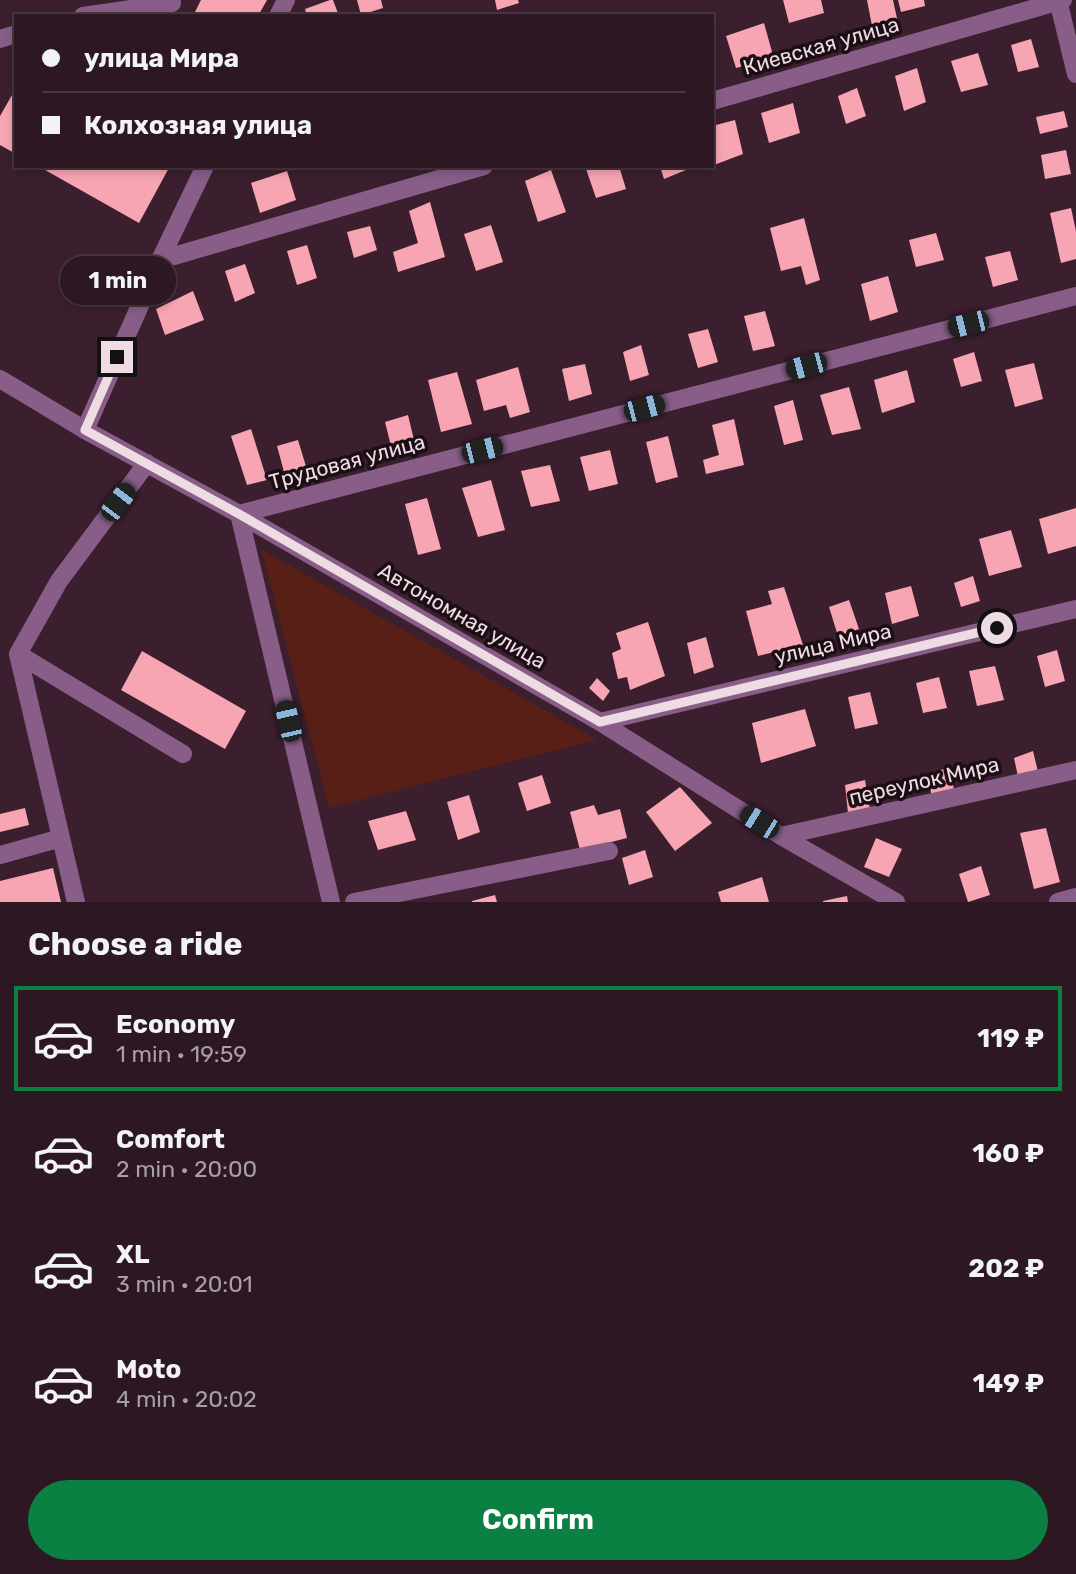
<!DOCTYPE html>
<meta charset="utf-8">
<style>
body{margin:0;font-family:Rubik,sans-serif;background:#38242f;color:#f1f3f6;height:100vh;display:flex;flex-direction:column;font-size:26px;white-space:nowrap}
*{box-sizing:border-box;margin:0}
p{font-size:23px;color:#a69fa5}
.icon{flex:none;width:38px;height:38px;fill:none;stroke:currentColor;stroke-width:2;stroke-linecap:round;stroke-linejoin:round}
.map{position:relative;height:902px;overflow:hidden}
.sheet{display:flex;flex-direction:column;background:#2c1722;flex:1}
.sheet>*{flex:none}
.top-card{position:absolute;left:14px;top:14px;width:700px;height:154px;border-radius:0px;box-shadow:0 4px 10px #0003,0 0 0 2px #483640;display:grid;align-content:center;height:154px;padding:0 28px;background:#2c1722}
.end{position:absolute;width:32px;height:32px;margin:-16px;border:9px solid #efdbe4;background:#111;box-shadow:0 0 0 4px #111}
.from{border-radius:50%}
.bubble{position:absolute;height:49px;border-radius:24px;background:#2c1722;box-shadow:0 4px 10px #0003,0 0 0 2px #483640;font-size:23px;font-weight:700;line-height:49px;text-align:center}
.car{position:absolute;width:21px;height:42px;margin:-21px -10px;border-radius:9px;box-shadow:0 0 5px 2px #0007;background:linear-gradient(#222 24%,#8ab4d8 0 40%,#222 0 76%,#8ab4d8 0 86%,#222 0)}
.top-card b{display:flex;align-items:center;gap:24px;height:66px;font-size:26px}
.top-card b+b{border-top:2px solid #483640}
.top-card i{width:18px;height:18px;background:#f1f3f6}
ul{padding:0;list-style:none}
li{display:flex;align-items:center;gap:21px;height:105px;margin:0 14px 10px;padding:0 14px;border:4px solid transparent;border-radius:0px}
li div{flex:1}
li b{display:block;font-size:26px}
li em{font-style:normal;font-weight:700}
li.active{border-color:#0b8043}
li>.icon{width:63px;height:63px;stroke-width:1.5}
h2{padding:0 28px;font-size:32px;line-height:84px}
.primary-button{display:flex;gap:14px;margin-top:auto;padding:14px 28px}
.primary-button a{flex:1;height:80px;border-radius:42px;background:#0b8043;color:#fff;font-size:28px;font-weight:700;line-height:80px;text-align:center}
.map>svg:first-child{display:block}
.green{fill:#581f16}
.building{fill:#f7a5b2}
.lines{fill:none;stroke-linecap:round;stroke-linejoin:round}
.minor{stroke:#885e89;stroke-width:18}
.route{stroke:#efdbe4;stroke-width:9}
.labels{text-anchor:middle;stroke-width:7;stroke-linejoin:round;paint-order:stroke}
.street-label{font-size:21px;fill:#efdbe4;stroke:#1b0e14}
</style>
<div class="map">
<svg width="1076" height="902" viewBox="0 0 1076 902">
<rect width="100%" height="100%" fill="#3b1f2e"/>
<path class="green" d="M261 549 597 740 329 808Z"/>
<path class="building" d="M201 0H267L258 16H193Z
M330 0H333L339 16H307L305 9Z
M357 0H381L383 8 361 15Z
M495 0H518L519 3 497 10Z
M783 0H821L824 13 789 23Z
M867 0H893L898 23 873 31Z
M898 0H924L925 6 901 12Z
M764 23 774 59 736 68 726 36Z
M1031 39 1039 67 1018 72 1011 45Z
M978 53 988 85 961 92 951 61Z
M917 68 926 102 904 111 895 76Z
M16 88V154L0 145V116Z
M857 88 866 116 846 124 838 96Z
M793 103 800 133 769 143 761 113Z
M1064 111 1068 127 1040 134 1036 117Z
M735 120 743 154 714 165 712 158V126Z
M1066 150 1071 174 1045 179 1041 155Z
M38 166H170L139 223Z
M585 166H619L626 189 596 198Z
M660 166H685L686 170 664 179Z
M551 170 566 212 538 222 525 181Z
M287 171 296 200 260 213 251 183Z
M430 202 445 257 398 272 393 252 418 243 409 211Z
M1071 208 1076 231V259L1061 263 1050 213Z
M804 218 820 280 806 285 801 266 781 271 770 228Z
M491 225 503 262 476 271 464 234Z
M370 226 377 250 354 258 347 232Z
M936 233 944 260 916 267 909 240Z
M307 245 317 278 297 285 287 251Z
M1010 251 1018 280 993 287 985 257Z
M245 264 255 293 235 302 225 271Z
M888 276 898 312 870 321 861 284Z
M193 291 204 320 165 335 156 309Z
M765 311 775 346 753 351 744 316Z
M708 329 718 362 698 368 688 334Z
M641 345 649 375 630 381 623 352Z
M974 352 982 381 961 387 953 359Z
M1034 363 1043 399 1015 407 1005 370Z
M585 364 592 394 569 401 562 369Z
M518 367 530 412 510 418 506 405 484 411 476 380Z
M907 370 915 402 882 413 874 380Z
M457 372 472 424 441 432 428 380Z
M849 387 861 429 832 435 820 395Z
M793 400 803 440 784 445 774 406Z
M408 415 414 440 391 446 385 422Z
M734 419 744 465 706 474 703 460 719 455 712 425Z
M251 429 267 480 247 485 231 436Z
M668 436 678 477 656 483 646 442Z
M298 440 308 473 286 479 277 446Z
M610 450 618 484 589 491 580 457Z
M550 465 560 501 531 507 521 471Z
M491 480 505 530 478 537 462 488Z
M427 498 441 549 418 555 405 504Z
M1076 508V546L1048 554 1039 519Z
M1011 530 1022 567 989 576 979 539Z
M973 576 980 601 961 607 954 583Z
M911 586 919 616 892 624 885 593Z
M784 587 803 645 758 656 746 611 772 604 768 591Z
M849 600 859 629 838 636 829 607Z
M648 622 665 676 630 690 627 677 618 679 612 653 621 649 616 633Z
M706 637 714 667 694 674 687 643Z
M1057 650 1065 681 1045 687 1037 656Z
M142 651 246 711 225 749 121 690Z
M995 666 1004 700 977 706 969 671Z
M939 677 947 708 923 713 916 683Z
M597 678 610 691 603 701 589 688Z
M870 692 878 724 855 729 848 697Z
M805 709 816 746 761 763 752 723Z
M1033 751 1039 776 1019 781 1014 758Z
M949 767 955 794 933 801 927 775Z
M542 775 551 803 527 811 518 783Z
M865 780 870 809 848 813 845 785Z
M680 787 712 823 675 851 646 812Z
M469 795 480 832 458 840 447 802Z
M594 805 598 815 620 809 627 838 580 850 570 812Z
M25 808 29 825 0 832V814Z
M406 811 416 840 378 850 368 821Z
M1046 828 1060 882 1034 889 1020 833Z
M876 838 902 849 889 877 864 867Z
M645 850 653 877 629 885 622 858Z
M981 866 990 895 968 902 959 874Z
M53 868 61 902H0V881Z
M762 877 769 902H721L718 892Z
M495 895 497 902H472V901Z
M847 896 848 902H823V901Z"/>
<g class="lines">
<path class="minor" d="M1058 0 1076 74
M83 16 172 3
M278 16 286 0
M0 39 16 34
M712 101 1063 0
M160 260 484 166
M0 379 85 430 239 514 600 722 781 836 896 902
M85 430 160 260 205 166
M147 463 59 581 18 654 183 754
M239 514 1076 296
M239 514 331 902
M18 654 76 902
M600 722 1076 609
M781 836 1076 770
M0 855 61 838
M354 902 609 851
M1058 902 1076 897"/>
</g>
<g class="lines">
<path class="route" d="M117 357 85 430 239 514 600 722 997 628"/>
</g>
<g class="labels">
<g class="street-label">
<text transform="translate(821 46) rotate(-16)" y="7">Киевская улица</text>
<text transform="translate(347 462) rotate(-15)" y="7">Трудовая улица</text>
<text transform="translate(462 616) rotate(30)" y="7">Автономная улица</text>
<text transform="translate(833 644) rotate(-13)" y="7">улица Мира</text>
<text transform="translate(924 781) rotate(-13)" y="7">переулок Мира</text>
</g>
</g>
</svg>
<i class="end from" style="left:997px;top:628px"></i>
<i class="end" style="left:117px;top:357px"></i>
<div class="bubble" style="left:60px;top:256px;width:116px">1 min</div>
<i class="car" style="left:968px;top:324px;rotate:256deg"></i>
<i class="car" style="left:806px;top:366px;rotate:255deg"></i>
<i class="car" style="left:644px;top:408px;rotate:75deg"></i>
<i class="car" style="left:482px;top:450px;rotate:76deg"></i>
<i class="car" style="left:118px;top:502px;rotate:37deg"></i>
<i class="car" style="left:288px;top:721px;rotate:347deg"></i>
<i class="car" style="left:759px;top:822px;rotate:302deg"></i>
<div class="top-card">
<b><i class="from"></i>улица Мира</b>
<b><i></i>Колхозная улица</b>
</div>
</div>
<section class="sheet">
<h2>Choose a ride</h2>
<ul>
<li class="active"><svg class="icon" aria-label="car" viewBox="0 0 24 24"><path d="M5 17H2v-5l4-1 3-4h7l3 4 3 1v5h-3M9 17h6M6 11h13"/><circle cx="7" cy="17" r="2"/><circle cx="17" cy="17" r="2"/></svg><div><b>Economy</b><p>1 min · 19:59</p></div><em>119 ₽</em></li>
<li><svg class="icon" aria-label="car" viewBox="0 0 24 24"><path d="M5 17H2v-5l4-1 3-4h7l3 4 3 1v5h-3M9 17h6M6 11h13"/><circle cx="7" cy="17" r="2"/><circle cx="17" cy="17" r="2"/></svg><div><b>Comfort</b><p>2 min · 20:00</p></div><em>160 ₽</em></li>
<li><svg class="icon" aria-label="car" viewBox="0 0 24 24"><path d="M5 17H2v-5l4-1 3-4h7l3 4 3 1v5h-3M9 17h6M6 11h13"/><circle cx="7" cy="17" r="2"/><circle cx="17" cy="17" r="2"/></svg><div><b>XL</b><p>3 min · 20:01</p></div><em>202 ₽</em></li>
<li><svg class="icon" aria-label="car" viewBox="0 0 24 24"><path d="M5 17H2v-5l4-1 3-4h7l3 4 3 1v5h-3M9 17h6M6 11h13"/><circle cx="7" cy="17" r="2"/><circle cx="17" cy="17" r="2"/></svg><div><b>Moto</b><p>4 min · 20:02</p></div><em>149 ₽</em></li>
</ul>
<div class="primary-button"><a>Confirm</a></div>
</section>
